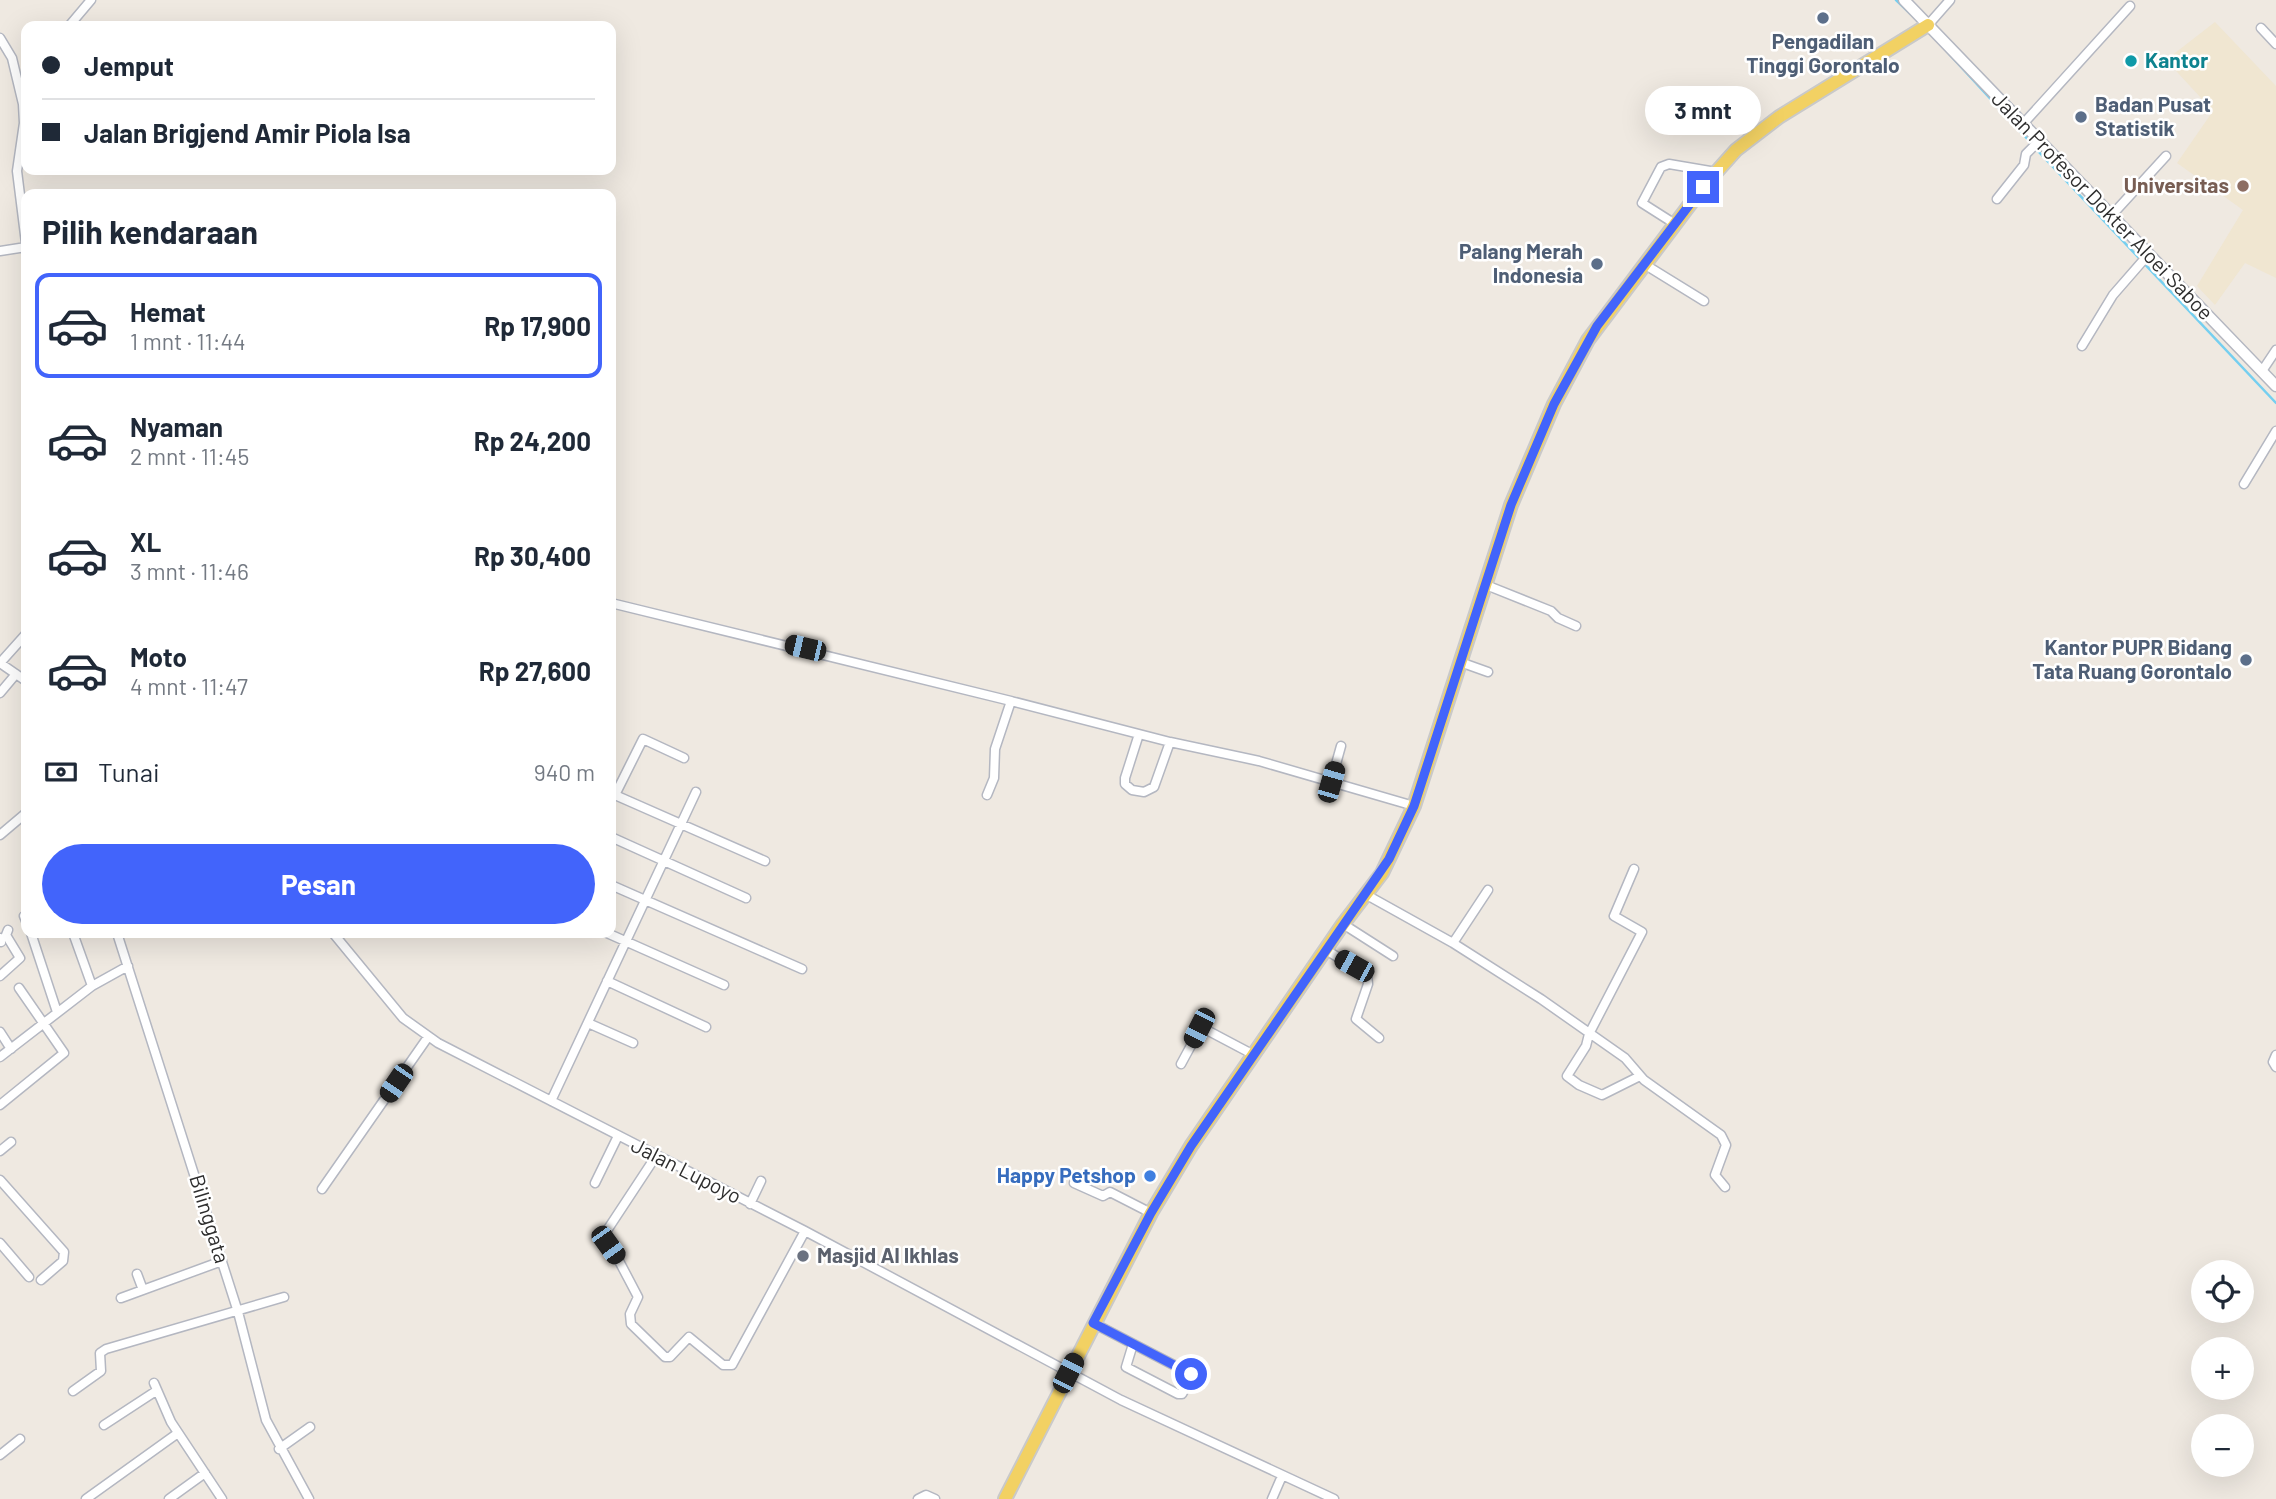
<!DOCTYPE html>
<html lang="id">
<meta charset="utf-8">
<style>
body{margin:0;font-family:Barlow,sans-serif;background:#f2f2f3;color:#1f2937;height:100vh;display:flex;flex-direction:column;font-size:26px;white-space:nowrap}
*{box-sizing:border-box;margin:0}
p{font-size:23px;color:#747a83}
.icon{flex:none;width:38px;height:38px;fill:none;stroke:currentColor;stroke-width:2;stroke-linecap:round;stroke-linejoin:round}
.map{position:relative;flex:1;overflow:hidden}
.sheet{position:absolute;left:21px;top:189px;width:595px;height:749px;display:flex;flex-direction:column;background:#fff;border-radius:14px;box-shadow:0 7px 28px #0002}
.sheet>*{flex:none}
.guide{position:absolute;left:21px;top:21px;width:595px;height:154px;border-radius:14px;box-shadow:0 7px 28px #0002;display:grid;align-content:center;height:154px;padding:0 21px;background:#fff}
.fabs{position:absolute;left:2191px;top:1260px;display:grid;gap:14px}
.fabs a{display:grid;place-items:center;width:63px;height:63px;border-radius:50%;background:#fff;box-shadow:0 7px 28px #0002;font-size:35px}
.end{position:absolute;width:32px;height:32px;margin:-16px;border:9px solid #4264fb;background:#fff;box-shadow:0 0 0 4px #fff}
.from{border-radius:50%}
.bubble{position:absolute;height:49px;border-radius:24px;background:#fff;box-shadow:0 7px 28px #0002;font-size:23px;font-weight:700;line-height:49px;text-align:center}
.car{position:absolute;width:21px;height:42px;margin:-21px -10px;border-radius:9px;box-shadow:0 0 5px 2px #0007;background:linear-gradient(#222 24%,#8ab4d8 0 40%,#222 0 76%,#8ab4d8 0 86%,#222 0)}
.guide b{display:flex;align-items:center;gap:24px;height:66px;font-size:26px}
.guide b+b{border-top:2px solid #e0e1e3}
.guide i{width:18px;height:18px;background:#1f2937}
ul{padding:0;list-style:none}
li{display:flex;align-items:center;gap:21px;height:105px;margin:0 14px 10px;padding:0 7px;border:4px solid transparent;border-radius:14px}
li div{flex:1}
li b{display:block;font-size:26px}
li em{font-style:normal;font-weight:700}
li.current{border-color:#4264fb}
li>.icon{width:63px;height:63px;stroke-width:1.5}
h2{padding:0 21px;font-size:32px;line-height:84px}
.pay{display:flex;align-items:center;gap:18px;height:77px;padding:0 21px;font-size:26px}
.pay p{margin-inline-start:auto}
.button{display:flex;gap:14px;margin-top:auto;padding:14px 21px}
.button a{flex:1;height:80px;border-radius:42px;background:#4264fb;color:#fff;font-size:28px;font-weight:700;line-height:80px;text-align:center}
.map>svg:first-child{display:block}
.education{fill:#f0e6d1}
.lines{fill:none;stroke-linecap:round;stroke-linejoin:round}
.stream{stroke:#75cff0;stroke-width:2.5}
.minor-casing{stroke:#b4b7c1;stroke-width:11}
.tertiary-casing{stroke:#b4b7c1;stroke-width:13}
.primary-casing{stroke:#c9c9c9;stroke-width:16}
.minor{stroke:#fff;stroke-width:8}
.tertiary{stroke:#fff;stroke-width:10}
.primary{stroke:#f2d163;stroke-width:12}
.route{stroke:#4264fb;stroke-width:9}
.service-dot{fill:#5c6f8a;stroke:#fff;stroke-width:2.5}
.culture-dot{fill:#0f9aa8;stroke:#fff;stroke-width:2.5}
.education-dot{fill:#8d6e63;stroke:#fff;stroke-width:2.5}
.shop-dot{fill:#3f7fe0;stroke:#fff;stroke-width:2.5}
.worship-dot{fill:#6b7280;stroke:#fff;stroke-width:2.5}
.labels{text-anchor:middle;stroke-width:5;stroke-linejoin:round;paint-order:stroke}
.service-label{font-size:21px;font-weight:bold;fill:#4e5e75;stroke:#fff;text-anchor:end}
.culture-label{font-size:21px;font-weight:bold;fill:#0d838f;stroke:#fff;text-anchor:start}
.education-label{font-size:21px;font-weight:bold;fill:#785e54;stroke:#fff;text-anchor:end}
.street-label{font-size:21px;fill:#2e2e2e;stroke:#fff}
.shop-label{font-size:21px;font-weight:bold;fill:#366cbe;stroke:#fff;text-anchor:end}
.worship-label{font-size:21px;font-weight:bold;fill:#5b616d;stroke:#fff;text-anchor:start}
</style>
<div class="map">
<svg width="2276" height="1499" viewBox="0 0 2276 1499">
<rect width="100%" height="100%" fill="#efe9e1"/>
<path class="education" d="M2215 22 2276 86V278L2245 263 2215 305 2197 286 2243 210 2177 163 2213 111 2166 60Z"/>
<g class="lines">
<path class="stream" d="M1896 0 1918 21
M1939 43 2032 144
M2036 149 2276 403"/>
<defs>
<path id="minor" d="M1928 25 1950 0
M69 26 91 0
M2261 28 2276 44
M0 38 12 58 23 104 24 123 17 171 26 243
M2023 124 2130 6
M1997 199 2024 165 2026 154 2039 141
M2111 216 2166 156
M1675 224 1642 203 1661 167 1669 164 1716 172
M0 251 26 247
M1644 264 1704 301
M2082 346 2113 295 2147 256
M2262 371 2276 350
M2244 484 2276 431
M1486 585 1551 611 1558 618 1576 626
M611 603 1011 701
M26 634 0 663 26 681
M1460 662 1488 672
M0 693 16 674
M1139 734 1125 778V784L1132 790 1144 792 1154 787 1170 742
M684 758 643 739 615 795 765 861
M1331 782 1341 746
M987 795 994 778 995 749 1011 701 1170 742 1259 761 1414 806
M0 835 26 813
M611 837 746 898
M1634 869 1614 916 1642 932 1589 1034 1586 1046 1567 1076 1579 1085 1602 1095 1640 1076
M611 885 802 969
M1365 894 1453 943 1541 999 1625 1058 1644 1080 1721 1135 1726 1145 1715 1175 1725 1187
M24 916 26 921
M1343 924 1393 956
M31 933 57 1012
M73 933 92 986
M117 933 238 1312 266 1420 309 1499
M333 933 403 1018 438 1043 805 1231 1121 1400 1334 1499
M607 933 724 985
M0 938 1 942
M1453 943 1488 890
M1326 950 1367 975 1368 984 1356 1019 1379 1038
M0 976 20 958 6 935 8 930
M607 981 706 1027
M588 1023 633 1043
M0 1032 11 1049
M2276 1055 2273 1062 2276 1067
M0 1057 92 986 128 966
M1181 1064 1201 1027 1254 1055
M551 1101 696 792
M0 1105 64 1053 19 988
M0 1151 11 1142
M656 1156 602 1238 618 1259 638 1297 630 1314 631 1324 665 1357H670L689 1337 723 1365H732L805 1231
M0 1180 64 1252 63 1261 41 1280
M595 1183 618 1136
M1074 1183 1103 1196 1110 1192 1151 1213
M322 1189 428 1037
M750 1204 761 1181
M0 1243 29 1277
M137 1274 143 1290
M121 1298 222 1261
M1093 1323 1189 1373 1192 1376 1182 1394H1178L1126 1367 1133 1344
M154 1383 171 1422 222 1499
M73 1391 101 1371 100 1353 106 1349 284 1297
M104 1425 156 1391
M279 1449 310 1427
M0 1455 20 1439
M86 1499 178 1433
M169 1499 205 1473
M918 1499 926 1495 935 1499
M1272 1499 1282 1476"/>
<path id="tertiary" d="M1904 0 2276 386"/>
<path id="primary" d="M1005 1499 1151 1213 1191 1146 1343 924 1382 873 1414 806 1511 505 1554 404 1588 340 1703 187 1736 150 1779 117 1928 25"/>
</defs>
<use href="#minor" class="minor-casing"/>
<use href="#tertiary" class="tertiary-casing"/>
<use href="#primary" class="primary-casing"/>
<use href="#minor" class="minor"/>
<use href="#tertiary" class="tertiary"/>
<use href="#primary" class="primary"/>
</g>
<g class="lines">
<path class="route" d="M1191 1374 1093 1323 1151 1213 1191 1146 1389 859 1414 806 1511 505 1554 404 1597 326 1703 187"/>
</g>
<g class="service-dot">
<circle cx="1823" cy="18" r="7"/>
<circle cx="2081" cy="117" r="7"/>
<circle cx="1597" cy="264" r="7"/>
<circle cx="2246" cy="660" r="7"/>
</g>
<circle class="culture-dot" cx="2131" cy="61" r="7"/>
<circle class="education-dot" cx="2243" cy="186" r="7"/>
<circle class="shop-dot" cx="1150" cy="1176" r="7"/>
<circle class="worship-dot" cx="803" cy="1256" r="7"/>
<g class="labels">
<g class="service-label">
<text x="1823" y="49" text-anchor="middle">Pengadilan<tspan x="1823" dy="24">Tinggi Gorontalo</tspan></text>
<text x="2095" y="112" text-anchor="start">Badan Pusat<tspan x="2095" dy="24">Statistik</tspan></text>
<text x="1583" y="259">Palang Merah<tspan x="1583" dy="24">Indonesia</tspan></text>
<text x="2232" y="655">Kantor PUPR Bidang<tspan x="2232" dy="24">Tata Ruang Gorontalo</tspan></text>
</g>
<g class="culture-label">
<text x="2145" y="68">Kantor</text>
</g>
<g class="education-label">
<text x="2229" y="193">Universitas</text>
</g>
<g class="street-label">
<text transform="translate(2102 206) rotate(46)" y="7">Jalan Profesor Dokter Aloei Saboe</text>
<text transform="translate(686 1171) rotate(27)" y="7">Jalan Lupoyo</text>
<text transform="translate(209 1219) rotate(73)" y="7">Bilinggata</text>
</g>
<g class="shop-label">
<text x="1136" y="1183">Happy Petshop</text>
</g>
<g class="worship-label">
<text x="817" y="1263">Masjid Al Ikhlas</text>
</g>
</g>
</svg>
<div class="fabs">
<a><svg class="icon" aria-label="locate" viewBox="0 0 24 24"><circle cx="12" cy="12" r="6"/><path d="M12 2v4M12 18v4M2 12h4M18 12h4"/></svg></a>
<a>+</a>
<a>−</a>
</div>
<i class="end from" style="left:1191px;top:1374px"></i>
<i class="end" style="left:1703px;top:187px"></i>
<div class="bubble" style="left:1645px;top:86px;width:116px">3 mnt</div>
<i class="car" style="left:805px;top:648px;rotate:283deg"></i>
<i class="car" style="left:1331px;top:782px;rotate:16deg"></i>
<i class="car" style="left:1354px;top:966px;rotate:299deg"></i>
<i class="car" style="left:1199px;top:1028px;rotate:207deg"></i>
<i class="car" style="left:396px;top:1083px;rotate:214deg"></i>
<i class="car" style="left:608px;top:1245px;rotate:144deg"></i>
<i class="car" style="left:1068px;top:1373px;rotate:27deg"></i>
<div class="guide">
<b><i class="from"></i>Jemput</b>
<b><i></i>Jalan Brigjend Amir Piola Isa</b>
</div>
<section class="sheet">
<h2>Pilih kendaraan</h2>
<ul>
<li class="current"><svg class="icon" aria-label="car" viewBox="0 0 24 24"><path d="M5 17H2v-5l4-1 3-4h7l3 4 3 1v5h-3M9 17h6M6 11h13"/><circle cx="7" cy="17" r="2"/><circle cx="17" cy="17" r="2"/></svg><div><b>Hemat</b><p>1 mnt · 11:44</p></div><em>Rp 17,900</em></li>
<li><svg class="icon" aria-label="car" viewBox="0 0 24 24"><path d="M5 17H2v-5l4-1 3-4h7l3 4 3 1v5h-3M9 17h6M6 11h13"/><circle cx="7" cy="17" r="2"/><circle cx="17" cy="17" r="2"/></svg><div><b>Nyaman</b><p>2 mnt · 11:45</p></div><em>Rp 24,200</em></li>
<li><svg class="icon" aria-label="car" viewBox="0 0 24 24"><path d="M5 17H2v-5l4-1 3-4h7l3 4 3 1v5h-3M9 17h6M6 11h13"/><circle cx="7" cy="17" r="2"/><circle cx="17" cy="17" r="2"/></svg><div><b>XL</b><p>3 mnt · 11:46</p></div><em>Rp 30,400</em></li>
<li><svg class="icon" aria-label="car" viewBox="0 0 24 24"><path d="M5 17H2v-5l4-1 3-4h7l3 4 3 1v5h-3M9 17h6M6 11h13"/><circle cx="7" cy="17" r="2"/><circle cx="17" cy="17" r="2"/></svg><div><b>Moto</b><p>4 mnt · 11:47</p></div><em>Rp 27,600</em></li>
</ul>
<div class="pay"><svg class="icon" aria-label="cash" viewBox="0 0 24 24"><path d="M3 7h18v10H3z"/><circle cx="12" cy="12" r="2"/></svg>Tunai<p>940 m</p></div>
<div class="button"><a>Pesan</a></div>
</section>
</div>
